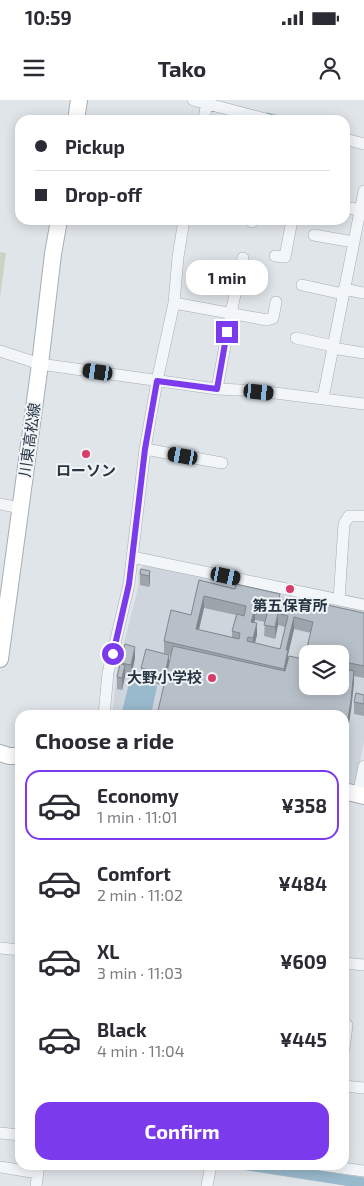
<!DOCTYPE html>
<meta charset="utf-8">
<style>
body{margin:0;font-family:"Exo 2","Noto Sans JP",sans-serif;background:#f7f7f7;color:#2b2b33;height:100vh;display:flex;flex-direction:column;font-size:19px;white-space:nowrap}
*{box-sizing:border-box;margin:0}
p{font-size:16px;color:#7c7c81}
.icon{flex:none;width:28px;height:28px;fill:none;stroke:currentColor;stroke-width:2;stroke-linecap:round;stroke-linejoin:round}
.map{position:relative;flex:1;overflow:hidden}
.sheet{position:absolute;left:15px;top:610px;width:334px;height:460px;display:flex;flex-direction:column;background:#fff;border-radius:15px;box-shadow:0 2px 12px #0003}
.sheet>*{flex:none}
.top-card{position:absolute;left:15px;top:15px;width:335px;height:110px;border-radius:15px;box-shadow:0 2px 12px #0003;display:grid;align-content:center;height:110px;padding:0 20px;background:#fff}
.fabs{position:absolute;left:299px;top:545px;display:grid;gap:10px}
.fabs a{display:grid;place-items:center;width:50px;height:50px;border-radius:10px;background:#fff;box-shadow:0 2px 12px #0003;font-size:25px}
.end{position:absolute;width:22px;height:22px;margin:-11px;border:6px solid #7c3aed;background:#fff;box-shadow:0 0 0 2px #fff}
.from{border-radius:50%}
.bubble{position:absolute;height:35px;border-radius:15px;background:#fff;box-shadow:0 2px 12px #0003;font-size:16px;font-weight:700;line-height:35px;text-align:center}
.car{position:absolute;width:15px;height:30px;margin:-15px -8px;border-radius:6px;box-shadow:0 0 4px 1px #0007;background:linear-gradient(#222 24%,#8ab4d8 0 40%,#222 0 76%,#8ab4d8 0 86%,#222 0)}
.top-card b{display:flex;align-items:center;gap:18px;height:48px;font-size:19px}
.top-card b+b{border-top:1px solid #e1e1e2}
.top-card i{width:12px;height:12px;background:#2b2b33}
ul{padding:0;list-style:none}
li{display:flex;align-items:center;gap:15px;height:70px;margin:0 10px 8px;padding:0 10px;border:2px solid transparent;border-radius:15px}
li div{flex:1}
li b{display:block;font-size:19px}
li em{font-style:normal;font-weight:700}
li.current{border-color:#7c3aed}
li>.icon{width:45px;height:45px;stroke-width:1.5}
h2{padding:0 20px;font-size:22px;line-height:60px}
.button{display:flex;gap:10px;margin-top:auto;padding:10px 20px}
.button a{flex:1;height:58px;border-radius:15px;background:#7c3aed;color:#fff;font-size:20px;font-weight:700;line-height:58px;text-align:center}
.status{display:flex;justify-content:space-between;align-items:center;height:35px;padding:0 25px;background:#fff;direction:ltr}
.status svg{height:14px;fill:currentColor}
header{display:flex;justify-content:space-between;align-items:center;height:65px;padding:0 20px;background:#fff;font-size:22px;font-weight:700}
.map>svg:first-child{display:block}
.built{fill:#ced5dc;fill-rule:evenodd}
.green{fill:#c8d4c1}
.water{fill:#99b9cc}
.lines{fill:none;stroke-linecap:round;stroke-linejoin:round}
.stream{stroke:#99b9cc;stroke-width:3}
.canal{stroke:#99b9cc;stroke-width:11}
.minor-casing{stroke:#a5adb5;stroke-width:12}
.secondary-casing{stroke:#a5adb5;stroke-width:18}
.minor{stroke:#f3f6f8;stroke-width:11}
.secondary{stroke:#fff;stroke-width:16}
.wall{fill:#9da4ac;fill-rule:evenodd}
.shaded-wall{fill:#80868c}
.building{fill:#b7bfc8;stroke:#80868c;fill-rule:evenodd}
.route{stroke:#7c3aed;stroke-width:6}
.poi-dot{fill:#d73d6a;stroke:#f0f4f7;stroke-width:2}
.labels{text-anchor:middle;stroke-width:4;stroke-linejoin:round;paint-order:stroke}
.street-label{font-size:15px;fill:#273543;stroke:#f0f4f7}
.poi-label{font-size:15px;font-weight:bold;fill:#273543;stroke:#f0f4f7}
</style>
<div class="status"><b>10:59</b><svg viewBox="0 0 49 12"><path d="M0 12V9h3v3zM5 12V6h3v6zM10 12V3h3v9zM15 12V0h3v12zM26 1h20v11H26zM47 4h2v5h-2z"/></svg></div>
<header><svg class="icon" aria-label="menu" viewBox="0 0 24 24"><path d="M4 6h16M4 12h16M4 18h16"/></svg>Tako<svg class="icon" aria-label="person" viewBox="0 0 24 24"><circle cx="12" cy="8" r="4"/><path d="M4 21q1-7 8-7t8 7"/></svg></header>
<div class="map">
<svg width="364" height="1086" viewBox="0 0 364 1086">
<rect width="100%" height="100%" fill="#e0e5ea"/>
<path class="built" d="M146 465 303 500 304 496 364 508V642L356 682 352 684 344 682V615H112L117 570 138 488 139 469ZM308 554H340V586H308Z"/>
<path class="green" d="M0 152 6 153 0 198Z"/>
<path class="water" d="M130 580 157 586 151 615H121Z"/>
<g class="lines">
<path class="stream" d="M267 14 291 20"/>
<path class="canal" d="M248 1065 364 1083"/>
<defs>
<path id="minor" d="M193 0 269 20
M204 20 207 0
M345 39 364 44
M345 107 360 110
M252 122V120
M314 135 353 142
M275 156 285 157 292 120
M302 185 343 194
M344 189 364 193
M174 203 267 220 273 218 276 202
M296 238 333 246
M332 248 364 253
M0 251 40 264 217 289 259 291 364 304
M217 289 231 213 243 158
M323 298 364 91
M145 349 222 363
M0 404 20 408
M132 457 364 505
M339 500 344 424 349 416H364
M104 615 108 573 129 484 145 349 157 281 174 203 178 157 184 120
M358 695 364 666
M0 848 20 850
M344 863 364 865
M344 948 347 925
M344 986 364 988
M0 1033 20 1035
M321 1065 364 1071
M0 1067 38 1073
M36 1086 39 1065
M207 1086 211 1065"/>
<path id="secondary" d="M76 20 79 0
M0 559 40 264 53 154 59 120
M0 653 9 656H20
M344 691 364 696"/>
</defs>
<use href="#minor" class="minor-casing"/>
<use href="#secondary" class="secondary-casing"/>
<use href="#minor" class="minor"/>
<use href="#secondary" class="secondary"/>
</g>
<path class="wall" d="M150 471V482L149 487 140 485V474Z
M199 480 280 499 293 508 306 510 318 504 364 513V578L354 576 351 611 164 586 141 580V568L169 563 171 555 164 553V541L191 515ZM204 508 236 515 232 531V537L199 530ZM255 520 265 522 264 536 275 539 278 525 285 527 280 549 255 543 257 535 254 522ZM294 529 311 533 307 548V560L308 554H340V586L288 559V555Z
M135 558 131 577 125 575 122 590 117 589V577L121 563Z
M364 595V616L354 614V602Z"/>
<path class="shaded-wall" d="M150 471V482L149 487V476Z
M204 496V508L196 541V529Z
M255 508V520L251 533V522Z
M278 513V525L275 539V527Z
M294 517V529L288 555V562L284 581V569L286 550Z
M257 523V535L253 550V538Z
M135 547V558L131 577V565Z
M169 555V566L165 586V574Z
M125 565V577L122 590V578Z
M354 571V583L351 611 344 656V644Z"/>
<path class="building" d="M141 469 150 471 149 476 140 474Z
M199 480 235 489 236 484 280 494 279 499 293 502 292 507 306 510 309 499 318 501 317 504 322 505V504L364 513V566L340 561V554H311L312 549 307 548 313 522 294 517 286 550H288L284 569 164 541 171 510 191 515ZM204 496 246 506 244 516 237 514 232 531 240 533 239 539 196 529ZM255 508 268 511 264 525 275 527 278 513 288 516 280 549 247 541 248 537 253 538 257 523 251 522Z
M125 544 135 547 131 565 121 563Z
M173 546 285 571 289 556 308 560V586H340V568L354 571 351 600 344 644V615H157Z
M146 549 169 555 165 574 141 568Z
M120 564 125 565 122 578 117 577Z
M356 593 364 595V604L354 602Z
M116 613 126 615H116Z"/>
<g class="lines">
<path class="route" d="M113 554 129 484 145 349 157 281 217 289 227 232"/>
</g>
<g class="poi-dot">
<circle cx="86" cy="354" r="5"/>
<circle cx="290" cy="489" r="5"/>
<circle cx="212" cy="578" r="5"/>
</g>
<g class="labels">
<g class="street-label">
<text transform="translate(30 340) rotate(-82)" y="5">川東高松線</text>
</g>
<g class="poi-label">
<text x="86" y="376">ローソン</text>
<text x="290" y="511">第五保育所</text>
<text x="202" y="583" text-anchor="end">大野小学校</text>
</g>
</g>
</svg>
<div class="fabs">
<a><svg class="icon" aria-label="layers" viewBox="0 0 24 24"><path d="M12 4l9 5-9 5-9-5zM3 14l9 5 9-5"/></svg></a>
</div>
<i class="end from" style="left:113px;top:554px"></i>
<i class="end" style="left:227px;top:232px"></i>
<div class="bubble" style="left:186px;top:160px;width:82px">1 min</div>
<i class="car" style="left:98px;top:272px;rotate:278deg"></i>
<i class="car" style="left:259px;top:292px;rotate:96deg"></i>
<i class="car" style="left:183px;top:356px;rotate:280deg"></i>
<i class="car" style="left:226px;top:476px;rotate:102deg"></i>
<div class="top-card">
<b><i class="from"></i>Pickup</b>
<b><i></i>Drop-off</b>
</div>
<section class="sheet">
<h2>Choose a ride</h2>
<ul>
<li class="current"><svg class="icon" aria-label="car" viewBox="0 0 24 24"><path d="M5 17H2v-5l4-1 3-4h7l3 4 3 1v5h-3M9 17h6M6 11h13"/><circle cx="7" cy="17" r="2"/><circle cx="17" cy="17" r="2"/></svg><div><b>Economy</b><p>1 min · 11:01</p></div><em>¥358</em></li>
<li><svg class="icon" aria-label="car" viewBox="0 0 24 24"><path d="M5 17H2v-5l4-1 3-4h7l3 4 3 1v5h-3M9 17h6M6 11h13"/><circle cx="7" cy="17" r="2"/><circle cx="17" cy="17" r="2"/></svg><div><b>Comfort</b><p>2 min · 11:02</p></div><em>¥484</em></li>
<li><svg class="icon" aria-label="car" viewBox="0 0 24 24"><path d="M5 17H2v-5l4-1 3-4h7l3 4 3 1v5h-3M9 17h6M6 11h13"/><circle cx="7" cy="17" r="2"/><circle cx="17" cy="17" r="2"/></svg><div><b>XL</b><p>3 min · 11:03</p></div><em>¥609</em></li>
<li><svg class="icon" aria-label="car" viewBox="0 0 24 24"><path d="M5 17H2v-5l4-1 3-4h7l3 4 3 1v5h-3M9 17h6M6 11h13"/><circle cx="7" cy="17" r="2"/><circle cx="17" cy="17" r="2"/></svg><div><b>Black</b><p>4 min · 11:04</p></div><em>¥445</em></li>
</ul>
<div class="button"><a>Confirm</a></div>
</section>
</div>
